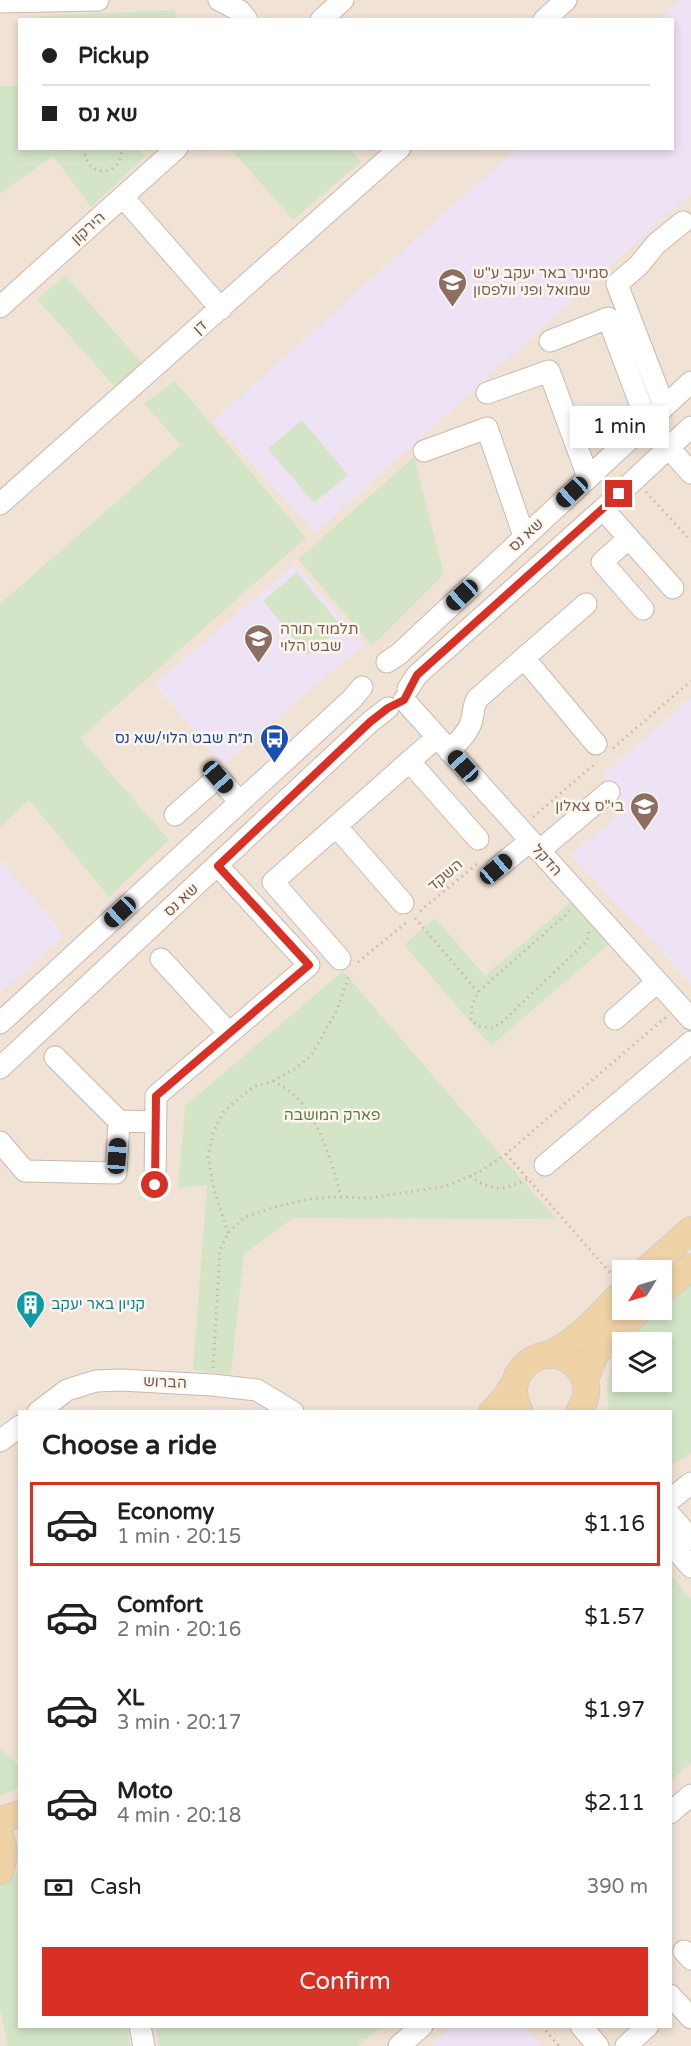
<!DOCTYPE html>
<meta charset="utf-8">
<style>
body{margin:0;font-family:"Varela Round","Noto Sans Hebrew",sans-serif;background:#f6f6f6;color:#202124;height:100vh;display:flex;flex-direction:column;font-size:22px;white-space:nowrap}
*{box-sizing:border-box;margin:0}
p{font-size:20px;color:#757577}
.icon{flex:none;width:33px;height:33px;fill:none;stroke:currentColor;stroke-width:2;stroke-linecap:round;stroke-linejoin:round}
.map{position:relative;flex:1;overflow:hidden}
.panel{position:absolute;left:18px;top:1410px;width:654px;height:618px;display:flex;flex-direction:column;background:#fff;border-radius:0px;box-shadow:0 3px 9px #0003}
.panel>*{flex:none}
.top-card{position:absolute;left:18px;top:18px;width:656px;height:132px;border-radius:0px;box-shadow:0 3px 9px #0003;display:grid;align-content:center;height:132px;padding:0 24px;background:#fff}
.needle{width:39px;rotate:233deg}
.controls{position:absolute;left:612px;top:1260px;display:grid;gap:12px}
.controls a{display:grid;place-items:center;width:60px;height:60px;border-radius:0px;background:#fff;box-shadow:0 3px 9px #0003;font-size:30px}
.end{position:absolute;width:27px;height:27px;margin:-14px;border:8px solid #d93025;background:#fff;box-shadow:0 0 0 3px #fff}
.from{border-radius:50%}
.bubble{position:absolute;height:42px;border-radius:0px;background:#fff;box-shadow:0 3px 9px #0003;font-size:20px;font-weight:600;line-height:42px;text-align:center}
.car{position:absolute;width:18px;height:36px;margin:-18px -9px;border-radius:8px;box-shadow:0 0 4px 2px #0007;background:linear-gradient(#222 24%,#8ab4d8 0 40%,#222 0 76%,#8ab4d8 0 86%,#222 0)}
.top-card b{display:flex;align-items:center;gap:21px;height:57px;font-size:22px}
.top-card b+b{border-top:2px solid #e0e0e0}
.top-card i{width:15px;height:15px;background:#202124}
ul{padding:0;list-style:none}
li{display:flex;align-items:center;gap:18px;height:84px;margin:0 12px 9px;padding:0 12px;border:3px solid transparent;border-radius:0px}
li div{flex:1}
li b{display:block;font-size:22px}
li em{font-style:normal;font-weight:600}
li.selected{border-color:#d93025}
li>.icon{width:54px;height:54px;stroke-width:1.5}
h2{padding:0 24px;font-size:27px;line-height:72px}
.pay{display:flex;align-items:center;gap:15px;height:66px;padding:0 24px;font-size:22px}
.pay p{margin-inline-start:auto}
.primary-button{display:flex;gap:12px;margin-top:auto;padding:12px 24px}
.primary-button a{flex:1;height:69px;border-radius:0px;background:#d93025;color:#fff;font-size:24px;font-weight:600;line-height:69px;text-align:center}
.map>svg:first-child{display:block}
.residential{fill:#f0e3d6;fill-rule:evenodd}
.education{fill:#eee3f5}
.green{fill:#d4e5c7}
.lines{fill:none;stroke-linecap:round;stroke-linejoin:round}
.minor-casing{stroke:#c9b9ae;stroke-width:23}
.major-casing{stroke:#d4cdca;stroke-width:28}
.path{stroke:#d0b5a5;stroke-width:3;stroke-dasharray:1.5 4.5;stroke-linecap:butt}
.minor{stroke:#fff;stroke-width:21}
.major{stroke:#efd3a7;stroke-width:26}
.route{stroke:#d93025;stroke-width:8}
.labels{text-anchor:middle;stroke-width:5;stroke-linejoin:round;paint-order:stroke}
.street-label{font-size:15px;fill:#6f594f;stroke:#fcf6ec}
.education-label{font-size:15px;fill:#785e54;stroke:#fcf6ec;text-anchor:start}
.transit-label{font-size:15px;fill:#164399;stroke:#fcf6ec;text-anchor:end}
.park-label{font-size:15px;fill:#5a794b;stroke:#fcf6ec}
.culture-label{font-size:15px;fill:#0d838f;stroke:#fcf6ec;text-anchor:start}
</style>
<div class="map">
<svg width="691" height="2046" viewBox="0 0 691 2046">
<rect width="100%" height="100%" fill="#f9f1e7"/>
<path class="residential" d="M0 0H691V2046H0ZM20 20H672V148H20ZM622 1270H662V1310H622ZM622 1342H662V1382H622ZM20 1412H670V2026H20Z"/>
<path class="education" d="M681 0H691V193L315 533 213 421 516 149 672 148V20L660 19Z
M295 564 364 644 223 765 155 684Z
M691 698V983L570 855 626 809 603 775Z
M0 860 64 935 0 993Z
M452 2026 525 2027 541 2046H429Z"/>
<path class="green" d="M175 10 176 19H39V16Z
M0 86H19L20 148 139 149 145 157 91 207 53 156 0 194Z
M231 149H349L361 162 293 220Z
M65 275 142 363 115 387 37 299Z
M175 381 306 538 80 738 169 840 109 897 29 800 0 827V604L181 445 144 404Z
M302 420 348 475 314 503 268 449Z
M414 457 444 574 372 646 298 559Z
M297 572 342 627 308 655 263 601Z
M573 900 610 943 491 1046 404 945 435 918 485 976Z
M343 971 556 1219 293 1218 244 1254 231 1375 193 1370 207 1185 178 1188 185 1106Z
M691 1284V1453L678 1462 671 1464 670 1412 610 1411C603 1391 608 1364 622 1348V1382H662V1342H627L640 1328Z
M671 1575 691 1599V1763L671 1781Z
M0 1747 20 1767 19 1785 14 1790 0 1796Z
M19 1869 20 2026 127 2027 130 2046H8L0 2009V1886Z
M156 2027V2026L381 2027 358 2046H159Z"/>
<g class="lines">
<defs>
<path id="minor" d="M219 0 240 11 247 20
M0 2 98 0
M321 20 343 0
M544 20 566 0
M123 197 221 309
M0 307 177 148
M550 341 608 318 647 422
M487 393 549 371 588 477
M664 406 617 284 639 265 656 244 683 222
M669 448 691 473
M424 451 487 428 524 536
M0 504 400 148
M603 509 673 588
M629 538 602 562 643 609
M524 658 596 744
M387 662 399 654 691 382
M408 689 417 675 603 509 691 427
M404 700 691 1019
M449 751C457 743 467 734 471 723 474 714 472 709 477 699L586 604
M409 761 478 839
M175 815 218 777 239 801
M336 826 403 903
M539 851 609 792
M496 869 530 841
M161 959 229 1033
M340 959 273 882 437 737
M615 1019 657 982
M0 1023 352 699 362 687
M55 1057 119 1121
M0 1068 370 722 388 708
M0 1142 25 1171 116 1173 119 1121 155 1122
M545 1165 691 1042
M155 1185 156 1096 309 965 218 866
M38 1412 67 1390 96 1381 121 1380 212 1385 257 1390 293 1412
M0 1441 20 1426
M670 1500 691 1483
M670 1515 691 1539
M670 1543 691 1567
M670 1813 691 1795
M684 1951 691 1959
M670 1995 691 2018
M140 2026 144 2046
M581 2026 598 2046
M399 2046 422 2026
M626 2046 648 2026"/>
<path id="major" d="M646 1270 691 1230
M662 1291 691 1267
M548 1355C579 1341 599 1316 622 1293
M585 1380 595 1354 639 1310
M492 1412 506 1397 515 1382
M520 1412C494 1365 560 1331 583 1376 589 1388 586 1401 579 1412
M0 1820 20 1814
M0 1836C5 1848 5 1858 0 1871"/>
</defs>
<use href="#minor" class="minor-casing"/>
<use href="#major" class="major-casing"/>
<path class="path" d="M85 148C83 180 125 177 121 148
M646 492 691 541
M613 748 691 681
M533 817 597 762
M420 911 478 863
M570 911 478 992 472 1006 471 1020 479 1026 493 1028 502 1022 587 941 589 931
M415 918 478 992
M358 962 408 921
M273 1081C280 1085 287 1089 293 1094 319 1116 333 1166 341 1197
M506 1154 614 1277
M470 1176C493 1193 503 1190 528 1179
M228 1233 214 1189 208 1157 213 1133 224 1111 237 1100 255 1086 273 1081 296 1068 311 1056 337 1010 349 975
M213 1368 220 1250 228 1233 245 1217 275 1207 309 1199 334 1197 369 1198 447 1186 481 1171 506 1154 666 1017
M542 2026 559 2046"/>
<use href="#minor" class="minor"/>
<use href="#major" class="major"/>
</g>
<g class="lines">
<path class="route" d="M155 1185 156 1096 309 965 218 866 370 722 388 708 404 700 417 675 619 494"/>
</g>
<defs>
<symbol id="school-pin" viewBox="-11 -11 22 30"><path d="M0 17L-7.5 6A9.5 9.5 0 1 1 7.5 6Z" fill="#8d6e63" stroke="#fcf6ec"/><path d="M0-5L7-2L0 1L-7-2ZM-4 1L0 2.5L4 1V4Q0 6-4 4Z" fill="#fff"/></symbol>
<symbol id="bus-pin" viewBox="-11 -11 22 30"><path d="M0 17L-7.5 6A9.5 9.5 0 1 1 7.5 6Z" fill="#1a4fb4" stroke="#fcf6ec"/><path d="M-5-6H5V4H4V6H2V4H-2V6H-4V4H-5ZM-3.5-4V0h7V-4ZM-3.5 1.2v1.5H-2V1.2ZM2 1.2v1.5H3.5V1.2Z" fill="#fff"/></symbol>
<symbol id="building-pin" viewBox="-11 -11 22 30"><path d="M0 17L-7.5 6A9.5 9.5 0 1 1 7.5 6Z" fill="#0f9aa8" stroke="#fcf6ec"/><path d="M-4-6H4V6H1V3H-1V6H-4ZM-2.5-4.3h1.7v1.8h-1.7ZM.8-4.3h1.7v1.8H.8ZM-2.5-1h1.7V.8h-1.7ZM.8-1h1.7V.8H.8Z" fill="#fff"/></symbol>
</defs>
<g fill-rule="evenodd">
<use href="#school-pin" x="436" y="266" width="33" height="45"/>
<use href="#school-pin" x="242" y="622" width="33" height="45"/>
<use href="#bus-pin" x="258" y="722" width="33" height="45"/>
<use href="#school-pin" x="628" y="790" width="33" height="45"/>
<use href="#building-pin" x="14" y="1288" width="33" height="45"/>
</g>
<g class="labels">
<g class="street-label">
<text transform="translate(88 228) rotate(-42)" y="5">הירקון</text>
<text transform="translate(200 327) rotate(-42)" y="5">דן</text>
<text transform="translate(526 535) rotate(-43)" y="5">שא נס</text>
<text transform="translate(547 860) rotate(48)" y="5">הדקל</text>
<text transform="translate(445 875) rotate(-40)" y="5">השקד</text>
<text transform="translate(181 900) rotate(-43)" y="5">שא נס</text>
<text transform="translate(165 1382) rotate(3)" y="5">הברוש</text>
</g>
<g class="education-label">
<text x="473" y="278">סמינר באר יעקב ע"ש<tspan x="473" dy="17">שמואל ופני וולפסון</tspan></text>
<text x="280" y="634">תלמוד תורה<tspan x="280" dy="17">שבט הלוי</tspan></text>
<text x="624" y="811" text-anchor="end">בי"ס צאלון</text>
</g>
<g class="transit-label">
<text x="253" y="743">ת״ת שבט הלוי/שא נס</text>
</g>
<g class="park-label">
<text x="332" y="1120">פארק המושבה</text>
</g>
<g class="culture-label">
<text x="51" y="1309">קניון באר יעקב</text>
</g>
</g>
</svg>
<div class="controls">
<a><svg class="needle" viewBox="-14 -14 28 28"><path d="M0-13l5 13h-10z" fill="#e53935"/><path d="M0 13l5-13h-10z" fill="#757577"/></svg></a>
<a><svg class="icon" aria-label="layers" viewBox="0 0 24 24"><path d="M12 4l9 5-9 5-9-5zM3 14l9 5 9-5"/></svg></a>
</div>
<i class="end from" style="left:155px;top:1185px"></i>
<i class="end" style="left:619px;top:494px"></i>
<div class="bubble" style="left:570px;top:406px;width:99px">1 min</div>
<i class="car" style="left:572px;top:492px;rotate:227deg"></i>
<i class="car" style="left:462px;top:595px;rotate:227deg"></i>
<i class="car" style="left:463px;top:766px;rotate:318deg"></i>
<i class="car" style="left:218px;top:777px;rotate:139deg"></i>
<i class="car" style="left:496px;top:869px;rotate:50deg"></i>
<i class="car" style="left:120px;top:912px;rotate:227deg"></i>
<i class="car" style="left:117px;top:1156px;rotate:4deg"></i>
<div class="top-card">
<b><i class="from"></i>Pickup</b>
<b><i></i>שא נס</b>
</div>
<section class="panel">
<h2>Choose a ride</h2>
<ul>
<li class="selected"><svg class="icon" aria-label="car" viewBox="0 0 24 24"><path d="M5 17H2v-5l4-1 3-4h7l3 4 3 1v5h-3M9 17h6M6 11h13"/><circle cx="7" cy="17" r="2"/><circle cx="17" cy="17" r="2"/></svg><div><b>Economy</b><p>1 min · 20:15</p></div><em>$1.16</em></li>
<li><svg class="icon" aria-label="car" viewBox="0 0 24 24"><path d="M5 17H2v-5l4-1 3-4h7l3 4 3 1v5h-3M9 17h6M6 11h13"/><circle cx="7" cy="17" r="2"/><circle cx="17" cy="17" r="2"/></svg><div><b>Comfort</b><p>2 min · 20:16</p></div><em>$1.57</em></li>
<li><svg class="icon" aria-label="car" viewBox="0 0 24 24"><path d="M5 17H2v-5l4-1 3-4h7l3 4 3 1v5h-3M9 17h6M6 11h13"/><circle cx="7" cy="17" r="2"/><circle cx="17" cy="17" r="2"/></svg><div><b>XL</b><p>3 min · 20:17</p></div><em>$1.97</em></li>
<li><svg class="icon" aria-label="car" viewBox="0 0 24 24"><path d="M5 17H2v-5l4-1 3-4h7l3 4 3 1v5h-3M9 17h6M6 11h13"/><circle cx="7" cy="17" r="2"/><circle cx="17" cy="17" r="2"/></svg><div><b>Moto</b><p>4 min · 20:18</p></div><em>$2.11</em></li>
</ul>
<div class="pay"><svg class="icon" aria-label="cash" viewBox="0 0 24 24"><path d="M3 7h18v10H3z"/><circle cx="12" cy="12" r="2"/></svg>Cash<p>390 m</p></div>
<div class="primary-button"><a>Confirm</a></div>
</section>
</div>
